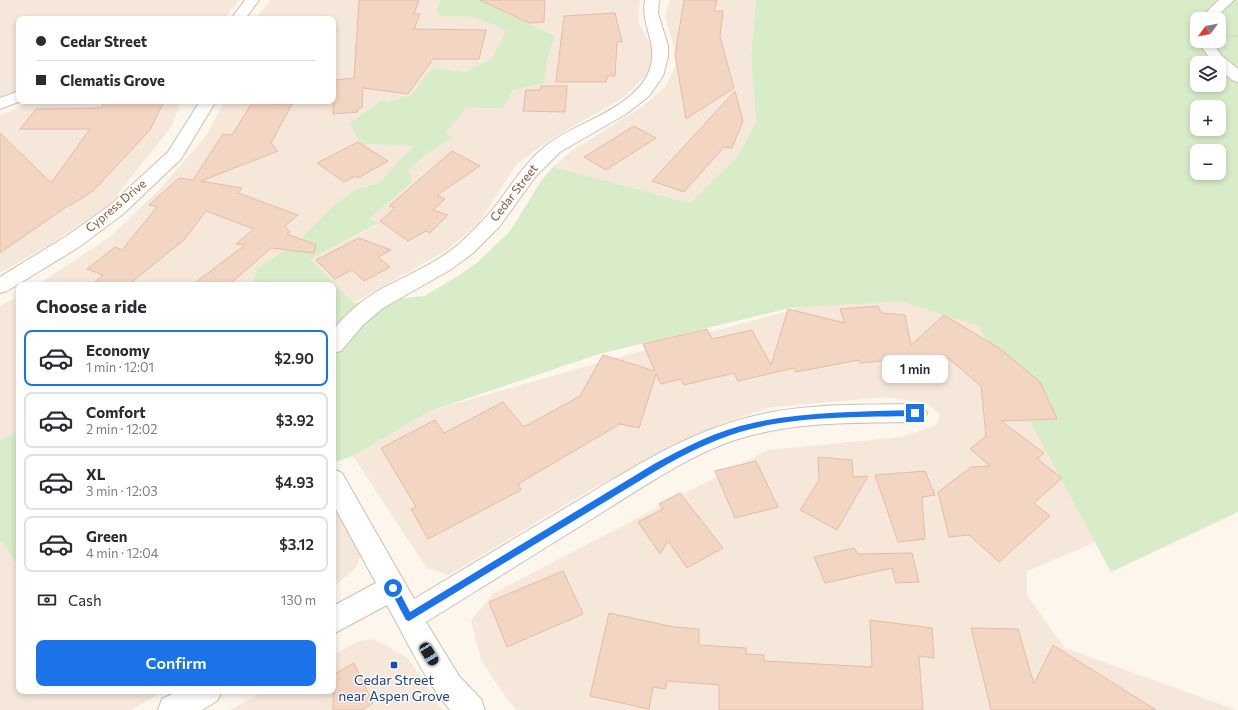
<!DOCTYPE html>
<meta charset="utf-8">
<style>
body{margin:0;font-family:Commissioner,sans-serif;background:#f2f2f3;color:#2b2b33;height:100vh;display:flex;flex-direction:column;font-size:15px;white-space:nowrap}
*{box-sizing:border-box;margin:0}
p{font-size:13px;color:#7c7c81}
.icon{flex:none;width:22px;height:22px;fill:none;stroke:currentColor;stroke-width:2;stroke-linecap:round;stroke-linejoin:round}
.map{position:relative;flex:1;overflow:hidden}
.panel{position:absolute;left:16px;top:282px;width:320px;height:412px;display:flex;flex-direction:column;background:#fff;border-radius:8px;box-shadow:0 2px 6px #0003}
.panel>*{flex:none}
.guide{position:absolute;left:16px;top:16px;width:320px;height:88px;border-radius:8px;box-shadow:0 2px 6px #0003;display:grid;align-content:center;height:88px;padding:0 20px;background:#fff}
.needle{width:26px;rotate:238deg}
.buttons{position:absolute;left:1190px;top:12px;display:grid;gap:8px}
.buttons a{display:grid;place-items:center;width:36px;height:36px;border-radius:8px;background:#fff;box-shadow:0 2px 6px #0003;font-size:20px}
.end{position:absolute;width:18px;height:18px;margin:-9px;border:5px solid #1a73e8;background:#fff;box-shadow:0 0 0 2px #fff}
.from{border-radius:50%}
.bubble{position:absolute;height:28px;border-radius:8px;background:#fff;box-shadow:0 2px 6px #0003;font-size:13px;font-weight:600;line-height:28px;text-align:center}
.car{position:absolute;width:12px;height:24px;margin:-12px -6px;border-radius:5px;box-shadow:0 0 3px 1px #0007;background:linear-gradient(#222 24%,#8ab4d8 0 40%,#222 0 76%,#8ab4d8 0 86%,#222 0)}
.guide b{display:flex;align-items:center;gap:14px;height:38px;font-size:15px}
.guide b+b{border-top:1px solid #e1e1e2}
.guide i{width:10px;height:10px;background:#2b2b33}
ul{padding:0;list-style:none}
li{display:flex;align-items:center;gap:12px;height:56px;margin:0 8px 6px;padding:0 12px;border:2px solid #e1e1e2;border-radius:8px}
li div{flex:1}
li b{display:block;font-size:15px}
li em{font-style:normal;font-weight:600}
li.current{border-color:#1a73e8}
li>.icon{width:36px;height:36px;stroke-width:1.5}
h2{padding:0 20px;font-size:18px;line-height:48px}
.pay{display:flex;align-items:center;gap:10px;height:44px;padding:0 20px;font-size:15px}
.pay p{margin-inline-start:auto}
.cta{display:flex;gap:8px;margin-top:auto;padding:8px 20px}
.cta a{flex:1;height:46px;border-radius:8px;background:#1a73e8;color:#fff;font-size:16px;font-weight:600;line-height:46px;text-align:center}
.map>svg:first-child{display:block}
.residential{fill:#f5e8da}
.green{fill:#d8ecc9;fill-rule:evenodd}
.building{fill:#f3d5c3;stroke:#e6bba3}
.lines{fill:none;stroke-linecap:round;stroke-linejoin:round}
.minor-casing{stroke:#d1beb0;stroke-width:2}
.path{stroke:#d9b8a5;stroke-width:2;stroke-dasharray:0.5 2;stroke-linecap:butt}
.minor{fill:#fff;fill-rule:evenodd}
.route{fill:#1a73e8}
.transit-dot{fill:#1a4fb4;stroke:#fffaf3;stroke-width:1.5}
.labels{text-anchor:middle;stroke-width:3;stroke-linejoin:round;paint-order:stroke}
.street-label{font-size:12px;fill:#7a5c4d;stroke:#fffaf3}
.near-transit-label{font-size:14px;fill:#164399;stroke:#fffaf3}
</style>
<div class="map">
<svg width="1238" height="710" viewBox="0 0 1238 710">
<rect width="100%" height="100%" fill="#fdf6ec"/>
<path class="residential" d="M0 0H239L224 19H19V91L0 99Z
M270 0H440L436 10 440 16 472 17 507 30 492 60 465 72 432 68 411 95 386 102 361 144 414 146 378 183 356 189 333 206 296 243 257 268 252 285H37L110 237 159 190 205 137 225 101H333V19H256Z
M499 0H640L638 21 654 52 650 70 633 89 622 98 545 143 516 165 478 224 447 250 354 303 310 259 379 224 368 219 413 183 409 170 425 155 451 139 445 134 467 107 503 109 513 90 545 83 547 61 555 36 497 9Z
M670 0H756L751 56 756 122 737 157 690 203 553 167 570 152 642 107 665 87 678 61 665 17Z
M36 101H181L172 126 110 204 49 245 0 273V116L25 104Z
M861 291 961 304 1084 429 1110 536 1027 571V595L1065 648 1236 710H516L507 699 481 660 471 620 494 593 768 450 901 437 936 425 940 415 928 404 888 397 772 407 723 423 590 490 449 575 426 567 353 456 430 411 587 366Z
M19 296V430L0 440V306Z
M333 500 361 554 356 568 336 585 333 589Z
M0 540 19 567V691H164L131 710H0Z
M374 639 408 658 442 710H230L265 691H333V655L359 641Z"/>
<path class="green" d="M440 0H499L497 9 555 36 547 61 545 83 513 90 503 109 467 107 445 134 452 138 425 155 409 170 413 182 369 219 379 223 310 259 354 303 424 296 458 276 479 261 510 231 541 181 553 167 690 203 737 157 756 122 751 56 756 0H1238V512L1111 572 979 326 900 301 790 308 599 354 430 411 353 456 333 463V285H252L257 268 296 243 333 206 356 189 378 183 414 146 361 144 350 123 382 100 386 102 411 95 432 68 465 72 492 59 506 30 472 17 440 16 436 10ZM1197 19H1219V41H1197ZM1197 63H1219V85H1197ZM1197 107H1219V129H1197ZM1197 151H1219V173H1197Z
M19 430V567L0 540V440Z"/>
<path class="building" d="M359 0H419L414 14H420L414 29 486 30 479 59H433L408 94 363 88 362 108H358V112L333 114V80L354 78Z
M480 0H545L544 22 529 23Z
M684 0H717L714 11H723L720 37 734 88 686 119 675 55Z
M615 13 622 42H617L615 76H607L606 82H556L564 16Z
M541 86H567L565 112 523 111 526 90H540Z
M735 91 743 121 732 148 724 147 684 192 652 181Z
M105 101H164L150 130 93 191 71 205H69L0 253V133L51 183 90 129H20L36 109 101 108Z
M252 103 292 104 271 143 278 151 201 181 242 188 238 193 298 215 285 226 290 232 287 234 316 245 314 253 271 248 229 285H192L245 245 236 244 254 229 206 211 184 240 128 285H91L103 275 87 269 115 247 122 250 157 207 149 205 179 178 193 180 223 134 232 135Z
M634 126 656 138 606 170 584 157Z
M358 142 388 161 358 178 355 176 344 182 317 163Z
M452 151 480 166 437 195 445 199 433 210 448 215 430 233 426 231 408 241 380 221 395 208 389 206Z
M359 238 391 250 378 257 390 267 364 281 352 270 335 279 316 260Z
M878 306 881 313 905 315 911 345 944 315 999 348 1040 382 1057 419 1001 421 1044 453 1037 459 1062 478 1034 503 1050 516 999 562 969 535 949 537 938 492 971 467 990 466 970 449 986 436 981 386 948 358 939 366 926 357 860 363 859 360 796 372 794 368 738 381 734 373 684 385 681 379 661 384 656 374 639 428 620 424 518 484 521 490 428 539 411 509 416 507 381 448 435 420 444 433 503 402 524 427 580 396 603 355 655 371 643 344 707 329 712 339 752 330 771 365 788 309 845 323 840 309Z
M818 457 852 460 853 477 868 476 837 530 800 510 819 480Z
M756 461 778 507 735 518 715 471Z
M925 471 935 495 922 497 925 539 898 542 875 475Z
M680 493 723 548 687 568 668 541 660 554 638 522 663 509 659 504Z
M854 548 858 554 912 553 919 582 896 583 892 568 825 583 814 557Z
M563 571 583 614 507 647 489 602Z
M609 613 674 627 699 629V645L746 648V654L764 655V661L872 667 870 620 932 628 934 658 919 656 923 710H719V685L667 681 665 689 653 687 649 709 590 696Z
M971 628 1018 629 1034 684 1053 645 1156 710H991Z
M354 663 373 703 362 710H333V675Z"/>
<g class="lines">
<defs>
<path id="minor" d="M245 0H259L245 19H231Z
M645 0H659L658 13 668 46V57L663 76 649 96 626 114 560 152 536 176 499 227 473 253 450 270 383 308 363 325 341 351 333 353V330C345 315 360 302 376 292 404 276 435 265 460 243 473 231 486 218 497 204 513 183 527 160 548 144 578 122 631 109 648 74 661 44 640 28 645 0Z
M1219 0H1234L1214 19H1199Z
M1197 40 1212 41 1220 54 1238 69V82L1232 80 1219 69V63H1213Z
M19 91V101H21L0 109V98Z
M200 101H216L181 159 123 214 79 247 7 291 0 293V277L65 237 109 206 168 152Z
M915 404 923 406 927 413 923 420 915 422C856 423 795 421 738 439 691 454 648 484 606 510 546 547 486 585 426 622L459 676 481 699 485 710H450C424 679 407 641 387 605L333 634V606L376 583 333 504V469L342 473 414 599C469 566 524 533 579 500 634 467 688 432 750 417 803 403 860 405 915 404Z
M178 691H222L217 701 202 710H158L162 699Z"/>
</defs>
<use href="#minor" class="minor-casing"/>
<path class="path" d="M1225 36H1238"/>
<use href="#minor" class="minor"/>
</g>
<path class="route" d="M915 410 918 413 915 416C864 417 800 416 751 429 719 437 688 452 659 469L409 621 406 620 389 588 393 584 396 585 410 612 654 464C685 447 718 430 753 423 806 411 861 412 915 410Z"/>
<rect class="transit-dot" x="390" y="661" width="8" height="8" rx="2"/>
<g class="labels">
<g class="street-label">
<text transform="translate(514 193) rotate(-52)" y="4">Cedar Street</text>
<text transform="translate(116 206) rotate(-40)" y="4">Cypress Drive</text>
</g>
<g class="near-transit-label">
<text x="394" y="685">Cedar Street<tspan x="394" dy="16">near Aspen Grove</tspan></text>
</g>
</g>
</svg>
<div class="buttons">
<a><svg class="needle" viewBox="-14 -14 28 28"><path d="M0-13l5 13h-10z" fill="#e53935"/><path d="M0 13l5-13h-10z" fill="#7c7c81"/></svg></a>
<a><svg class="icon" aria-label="layers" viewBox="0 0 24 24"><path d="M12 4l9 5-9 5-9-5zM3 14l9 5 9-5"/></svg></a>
<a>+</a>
<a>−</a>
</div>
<i class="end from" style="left:393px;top:588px"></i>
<i class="end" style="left:915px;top:413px"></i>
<div class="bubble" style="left:882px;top:355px;width:66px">1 min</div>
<i class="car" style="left:429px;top:654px;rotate:148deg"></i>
<div class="guide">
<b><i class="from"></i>Cedar Street</b>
<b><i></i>Clematis Grove</b>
</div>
<section class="panel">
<h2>Choose a ride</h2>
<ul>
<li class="current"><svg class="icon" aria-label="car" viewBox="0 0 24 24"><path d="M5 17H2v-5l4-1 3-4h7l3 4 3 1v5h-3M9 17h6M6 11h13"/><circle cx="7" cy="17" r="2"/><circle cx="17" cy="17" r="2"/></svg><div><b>Economy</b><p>1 min · 12:01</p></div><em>$2.90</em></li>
<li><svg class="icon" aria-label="car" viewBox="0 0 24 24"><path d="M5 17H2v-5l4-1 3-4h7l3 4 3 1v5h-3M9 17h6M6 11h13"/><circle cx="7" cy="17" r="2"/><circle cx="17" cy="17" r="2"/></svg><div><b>Comfort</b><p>2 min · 12:02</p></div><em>$3.92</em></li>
<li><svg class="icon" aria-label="car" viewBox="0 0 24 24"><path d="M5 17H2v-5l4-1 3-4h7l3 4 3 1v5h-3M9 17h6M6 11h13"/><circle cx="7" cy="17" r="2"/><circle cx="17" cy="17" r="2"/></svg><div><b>XL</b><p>3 min · 12:03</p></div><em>$4.93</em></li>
<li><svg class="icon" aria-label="car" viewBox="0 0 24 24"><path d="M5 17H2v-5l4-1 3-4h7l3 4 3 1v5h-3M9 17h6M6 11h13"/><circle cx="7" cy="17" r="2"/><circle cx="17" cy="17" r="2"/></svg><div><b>Green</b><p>4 min · 12:04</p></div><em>$3.12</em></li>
</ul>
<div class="pay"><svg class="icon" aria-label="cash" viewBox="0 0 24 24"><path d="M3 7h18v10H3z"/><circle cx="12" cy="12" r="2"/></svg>Cash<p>130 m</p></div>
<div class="cta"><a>Confirm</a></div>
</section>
</div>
